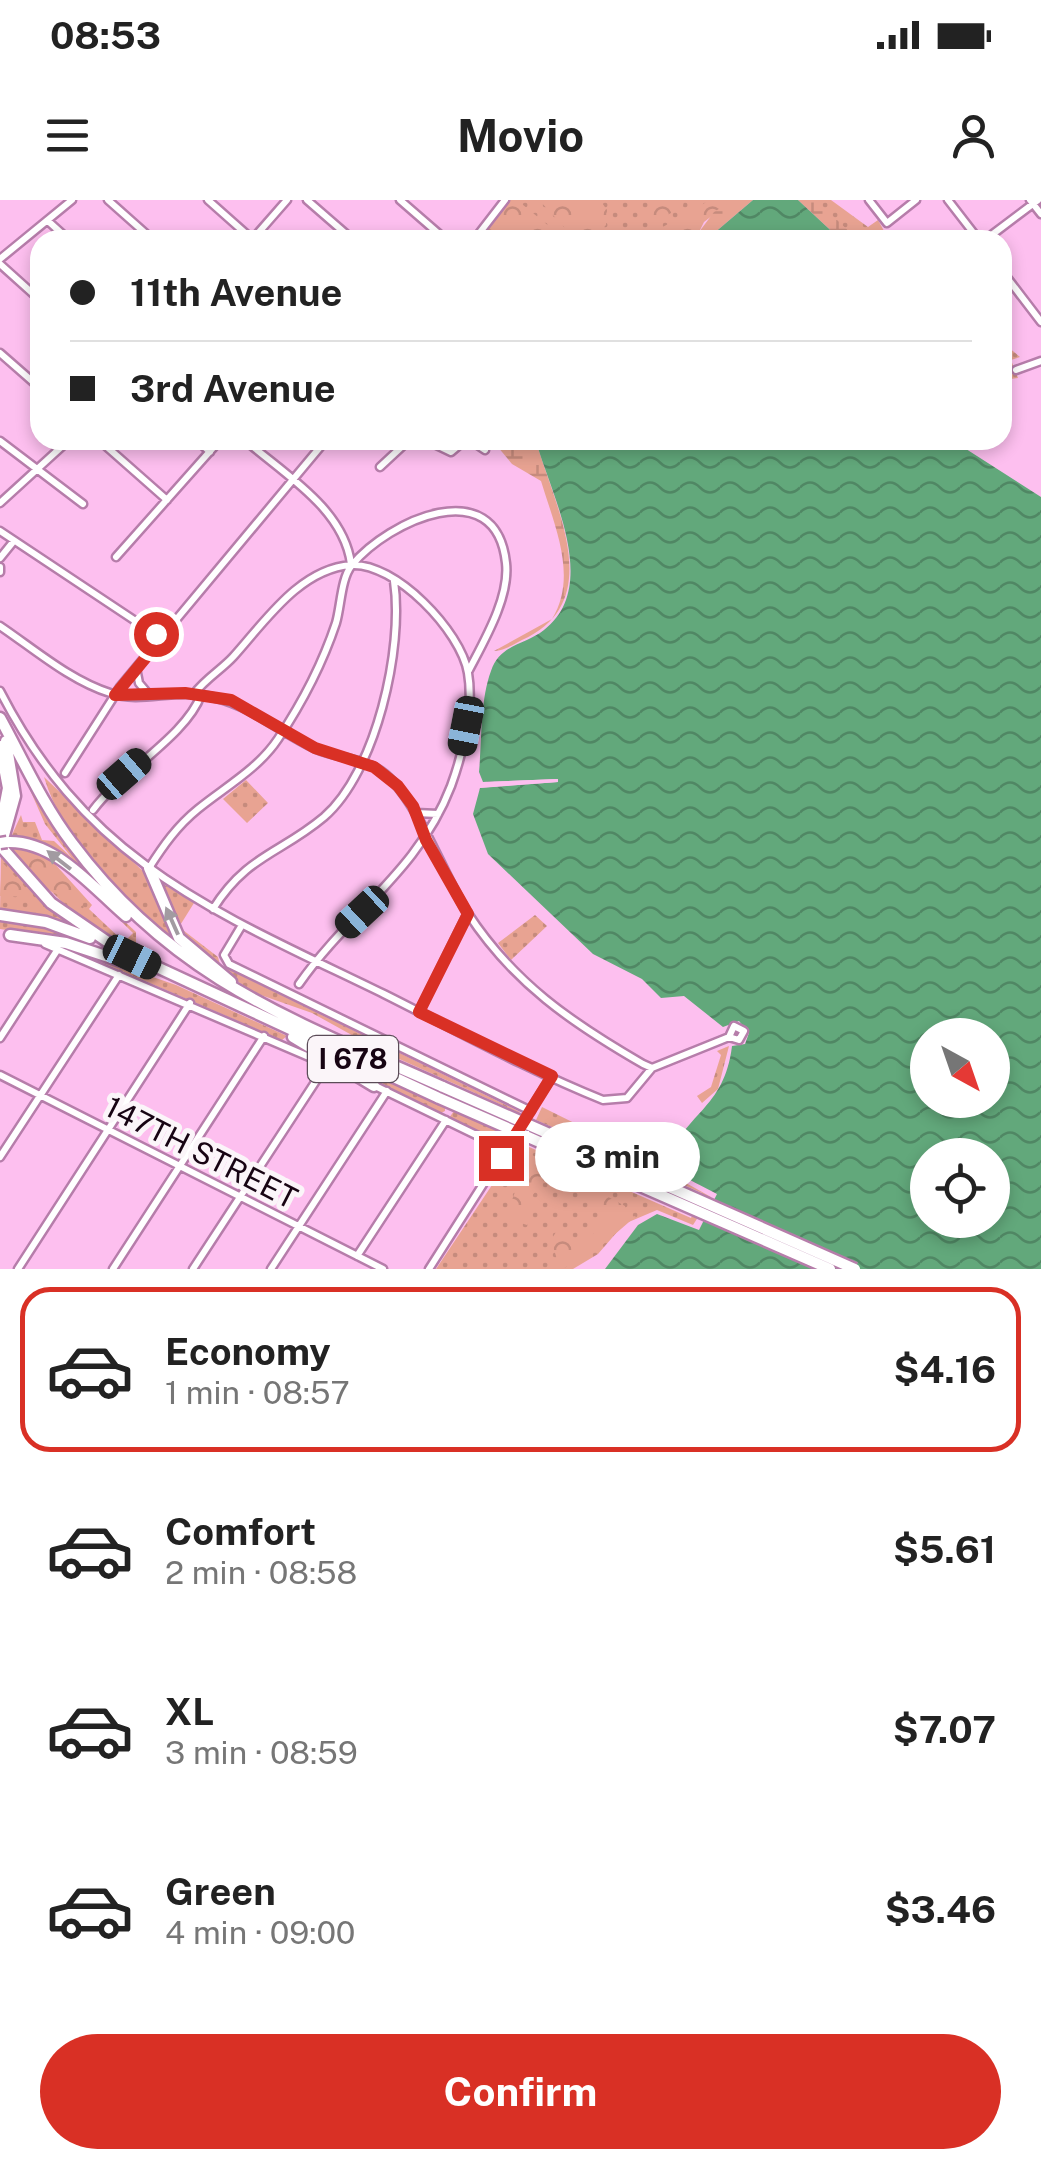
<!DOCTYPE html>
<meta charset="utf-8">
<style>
body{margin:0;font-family:"Public Sans",sans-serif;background:#f6f6f6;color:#222;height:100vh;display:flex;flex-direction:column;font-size:38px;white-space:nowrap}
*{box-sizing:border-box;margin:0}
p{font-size:32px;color:#767676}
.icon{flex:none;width:55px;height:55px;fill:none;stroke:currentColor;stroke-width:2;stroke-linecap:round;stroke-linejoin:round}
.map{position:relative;height:1069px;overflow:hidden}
.panel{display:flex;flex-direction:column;background:#fff;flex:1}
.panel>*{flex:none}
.banner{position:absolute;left:30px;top:30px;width:982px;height:220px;border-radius:30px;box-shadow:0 5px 15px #0003;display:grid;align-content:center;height:220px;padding:0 40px;background:#fff}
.needle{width:65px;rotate:140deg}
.controls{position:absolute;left:910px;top:818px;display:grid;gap:20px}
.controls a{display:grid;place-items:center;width:100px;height:100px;border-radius:50%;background:#fff;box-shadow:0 5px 15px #0003;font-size:50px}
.end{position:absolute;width:45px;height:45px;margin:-22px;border:12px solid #d93025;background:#fff;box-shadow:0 0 0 5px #fff}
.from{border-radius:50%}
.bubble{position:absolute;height:70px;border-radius:35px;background:#fff;box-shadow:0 5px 15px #0003;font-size:32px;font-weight:700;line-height:70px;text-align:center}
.car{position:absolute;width:30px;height:60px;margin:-30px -15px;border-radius:12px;box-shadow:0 0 8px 2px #0007;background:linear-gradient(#222 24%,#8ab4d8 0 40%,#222 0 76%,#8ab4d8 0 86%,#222 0)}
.banner b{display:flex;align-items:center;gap:35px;height:95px;font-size:38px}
.banner b+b{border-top:2px solid #e0e0e0}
.banner i{width:25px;height:25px;background:#222}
ul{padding:18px 0 0;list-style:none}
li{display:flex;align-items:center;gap:30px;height:165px;margin:0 20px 15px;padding:0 20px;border:5px solid transparent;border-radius:30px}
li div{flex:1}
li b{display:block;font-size:38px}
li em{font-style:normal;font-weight:700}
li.active{border-color:#d93025}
li>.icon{width:90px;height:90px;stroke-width:1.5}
.button{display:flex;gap:20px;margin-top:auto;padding:20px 40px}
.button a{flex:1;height:115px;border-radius:60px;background:#d93025;color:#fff;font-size:40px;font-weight:700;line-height:115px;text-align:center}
.status{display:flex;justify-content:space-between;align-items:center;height:70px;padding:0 50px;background:#fff;direction:ltr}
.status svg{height:28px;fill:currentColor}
header{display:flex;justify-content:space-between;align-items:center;height:130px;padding:0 40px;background:#fff;font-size:45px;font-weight:700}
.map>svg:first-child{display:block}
.green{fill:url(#green-dots)}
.forest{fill:url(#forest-crowns)}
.wetland{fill:url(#wetland-marsh)}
.water{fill:url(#water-waves);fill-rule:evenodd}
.pier{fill:#fdbfef}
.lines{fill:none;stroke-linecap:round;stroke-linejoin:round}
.minor-casing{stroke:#b67daa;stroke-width:11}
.highway-casing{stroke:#b67daa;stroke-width:15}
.minor{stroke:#fff;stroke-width:6}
.highway{stroke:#fff;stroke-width:10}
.highway-bridge-casing{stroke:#b67daa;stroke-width:15;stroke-linecap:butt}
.highway-bridge{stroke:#fff;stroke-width:10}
.oneway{fill:#a29ba1}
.route{stroke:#d93025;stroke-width:12}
.labels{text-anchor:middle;stroke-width:10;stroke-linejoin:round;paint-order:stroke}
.shield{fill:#fbf5f9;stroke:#5b4c58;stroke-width:2.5}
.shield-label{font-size:28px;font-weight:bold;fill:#170413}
.street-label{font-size:30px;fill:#170413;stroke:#fbf5f9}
</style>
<div class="status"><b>08:53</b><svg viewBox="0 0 49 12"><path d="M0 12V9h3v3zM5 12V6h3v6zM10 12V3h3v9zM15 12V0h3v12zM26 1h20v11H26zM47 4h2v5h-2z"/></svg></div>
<header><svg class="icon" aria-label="menu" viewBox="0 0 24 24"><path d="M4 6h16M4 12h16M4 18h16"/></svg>Movio<svg class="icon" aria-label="person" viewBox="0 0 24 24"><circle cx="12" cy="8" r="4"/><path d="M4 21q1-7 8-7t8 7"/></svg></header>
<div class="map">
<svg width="1041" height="1069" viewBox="0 0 1041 1069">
<defs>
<pattern id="green-dots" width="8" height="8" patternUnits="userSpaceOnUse" patternTransform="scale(2.5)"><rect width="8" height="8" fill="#e8a392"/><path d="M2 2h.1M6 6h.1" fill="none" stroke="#c68b7d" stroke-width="1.8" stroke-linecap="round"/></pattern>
<pattern id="forest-crowns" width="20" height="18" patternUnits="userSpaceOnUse" patternTransform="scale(2.5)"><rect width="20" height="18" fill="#e8a392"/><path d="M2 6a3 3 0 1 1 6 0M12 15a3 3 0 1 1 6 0" fill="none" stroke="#c68b7d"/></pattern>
<pattern id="wetland-marsh" width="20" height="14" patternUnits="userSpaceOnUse" patternTransform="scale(2.5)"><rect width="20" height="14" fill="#e8a392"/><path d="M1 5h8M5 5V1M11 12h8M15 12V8" fill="none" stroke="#c68b7d"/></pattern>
<pattern id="water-waves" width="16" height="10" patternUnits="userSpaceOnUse" patternTransform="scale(2.5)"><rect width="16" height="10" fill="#62a87b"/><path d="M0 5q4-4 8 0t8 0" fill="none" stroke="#508764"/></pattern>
</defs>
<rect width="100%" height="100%" fill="#fdbfef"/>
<path class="green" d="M508 0H737L660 40H477Z
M809 0H831L868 27 878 20 889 40H852Z
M1002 142 1020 157 1011 160 1018 178 1003 180Z
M23 574 87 677 41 641 11 637 21 615 23 622H35L42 640 54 641 72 658 45 624Z
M44 577 147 675 175 741C125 698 63 642 44 577Z
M246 580 268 603 247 623 223 599Z
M6 646 45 653 92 705 89 709 124 742 133 733 61 662 136 732V743L184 777 74 714Z
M1 654 62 716 67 727 0 713Z
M160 682 194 703 179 727 218 757 220 765 520 912 506 940 498 943 449 918 454 911 504 933 517 912 377 849 312 813 255 793 210 763 182 737Z
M535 715 547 726 511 760 498 743Z
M0 720 53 728 118 757 40 735 0 729Z
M66 747 176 785 287 836 282 840Z
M729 846 718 889 702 903 697 896 711 887 721 855 717 851Z
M344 863 445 907V911L439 914Z
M542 907 649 960 665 934 670 937 661 969 711 997 693 1025 657 1010 624 1024 598 1054 573 1069H436L520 943 691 1018 702 993 536 920Z"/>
<path class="forest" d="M511 0H517L566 40H479Z
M539 0H600L607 10 606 25 593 40H576Z
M657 0H684L683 6 664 17 647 19 644 15Z
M710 0H733L704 22 699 32 640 40Z
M12 646C42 648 78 682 84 709L45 688 10 651Z
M2 662 34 697 0 696Z
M521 951 550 962V972L529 1000 534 1009 527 1025 505 1018 515 992 510 983 496 988Z
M595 984 597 991 625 1006 626 1018 636 1016 584 1061 560 1069 551 1040 556 1032C576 1044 589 1045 601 1022L591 992Z"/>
<path class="wetland" d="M733 0H753L706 40H665L699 32 714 12Z
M798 0H816L858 40H841Z
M492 240H526L538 248C558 313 605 403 522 440 512 445 506 450 494 451L552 419C578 377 555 327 541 281L512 264Z"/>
<path class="water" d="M753 0H798L841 40H706Z
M526 240H952L1041 297V1069H605L638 1025 657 1014 699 1030 717 994 665 967C684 911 724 911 732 846L745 844 749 833 739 821 723 827 684 796 661 798 642 779 593 754 488 654 473 614 480 588 558 582 557 579 483 582 479 572C482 541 480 500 491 471 500 444 525 445 544 430 599 388 554 300 538 248ZM928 835H992V900H928ZM928 955H992V1020H928Z"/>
<path class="pier" d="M558 579V582L477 588 483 582Z"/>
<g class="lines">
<defs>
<path id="minor" d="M108 0 153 40
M208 0 253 40
M307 0 353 40
M400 0 446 40
M869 0 887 23 916 0
M948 0 979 40
M1030 0 1041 14
M48 21 69 40
M252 40 287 0
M474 40 505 0
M985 40 1038 0
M0 59 72 0
M0 64 40 100
M1002 71 1041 122
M0 153 40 188
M1016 170 1041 161
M99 240 167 300
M197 240 210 252
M245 240C284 274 344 309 351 364
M426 240 451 252 465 240
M470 240 485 250
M0 241 83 304
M380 267 409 240
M0 303 69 240
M0 331 161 438
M116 357 220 240
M0 358 13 342
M0 367V372
M0 426C34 449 71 481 110 493 140 503 170 490 201 495 247 501 275 530 316 549 337 558 362 558 381 571 416 595 442 673 467 712 513 783 572 823 643 864L652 868 729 837 739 840 744 831 734 826 729 837
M136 468 139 483 150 496
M0 491C89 665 218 713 384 794 456 830 528 870 603 900L627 898 652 868
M194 494C205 479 221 470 233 457 264 423 299 369 351 365 395 362 461 431 468 473 474 508 463 553 451 586 418 672 350 711 299 784
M65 573 120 487 326 240
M93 610C121 572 186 536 201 495
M416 613 438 614
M149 668C163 646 177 626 198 609 225 587 258 569 278 539 302 503 322 465 336 423 341 406 341 378 352 365 388 321 496 271 506 363 510 397 484 441 469 470
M213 709C247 655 280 654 324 617 376 572 404 448 394 381
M242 725 224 755 229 764 531 911
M45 744 337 869
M419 812 468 713
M0 838 58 749
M0 875 383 1069
M371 884 507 950
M0 957 119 775
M357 1056 446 920
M18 1069 190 803
M113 1069 264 836
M193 1069 327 864
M271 1069 387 891
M429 1069 552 876"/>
<path id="highway" d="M0 518C23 560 43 605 72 643 174 780 295 821 443 887
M0 546 8 588 0 629
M7 642C55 640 92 687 126 716
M1 646 15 596 6 541
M4 650 51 703 118 749 439 898
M149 668 179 738 231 782
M0 715 46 722 90 738
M10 735 66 743 139 767
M293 837 374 886"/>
</defs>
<use href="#minor" class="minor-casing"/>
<use href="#highway" class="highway-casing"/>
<use href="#minor" class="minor"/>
<use href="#highway" class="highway"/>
<defs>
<path id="highway-bridge" d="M0 643 7 642
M443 887 855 1069
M439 898 830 1069"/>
</defs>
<use href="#highway-bridge" class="highway-bridge-casing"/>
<use href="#highway-bridge" class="highway-bridge"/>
</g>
<defs><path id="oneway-solid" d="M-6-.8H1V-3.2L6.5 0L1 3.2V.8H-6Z" transform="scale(2.5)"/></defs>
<g class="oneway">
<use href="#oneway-solid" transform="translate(59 660) rotate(-142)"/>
<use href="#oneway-solid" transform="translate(172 721) rotate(-114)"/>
</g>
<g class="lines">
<path class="route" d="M156 434 162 438 115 495 185 493 231 500 315 548 374 567 398 586 413 606 426 640 468 714 419 812 552 876 501 958"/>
</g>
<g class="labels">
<rect class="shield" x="308" y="836" width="90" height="46" rx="8"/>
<g class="shield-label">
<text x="353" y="869">I 678</text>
</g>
<g class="street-label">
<text transform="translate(201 953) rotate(27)" y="10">147TH STREET</text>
</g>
</g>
</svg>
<div class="controls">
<a><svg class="needle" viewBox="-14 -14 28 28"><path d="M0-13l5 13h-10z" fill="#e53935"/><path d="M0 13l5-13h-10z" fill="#767676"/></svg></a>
<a><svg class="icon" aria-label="locate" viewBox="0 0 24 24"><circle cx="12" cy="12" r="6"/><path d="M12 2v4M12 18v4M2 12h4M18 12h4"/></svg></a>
</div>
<i class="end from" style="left:156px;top:434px"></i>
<i class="end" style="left:501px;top:958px"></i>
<div class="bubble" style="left:535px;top:922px;width:165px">3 min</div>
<i class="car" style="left:466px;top:526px;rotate:191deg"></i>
<i class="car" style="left:124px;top:574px;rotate:49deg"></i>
<i class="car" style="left:362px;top:712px;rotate:227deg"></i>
<i class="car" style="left:132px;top:757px;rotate:116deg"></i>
<div class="banner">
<b><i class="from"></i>11th Avenue</b>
<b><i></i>3rd Avenue</b>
</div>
</div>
<section class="panel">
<ul>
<li class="active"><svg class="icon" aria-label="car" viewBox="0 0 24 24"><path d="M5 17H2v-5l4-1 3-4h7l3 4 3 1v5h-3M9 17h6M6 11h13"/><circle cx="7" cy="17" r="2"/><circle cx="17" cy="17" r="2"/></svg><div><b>Economy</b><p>1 min · 08:57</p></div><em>$4.16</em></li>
<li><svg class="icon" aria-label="car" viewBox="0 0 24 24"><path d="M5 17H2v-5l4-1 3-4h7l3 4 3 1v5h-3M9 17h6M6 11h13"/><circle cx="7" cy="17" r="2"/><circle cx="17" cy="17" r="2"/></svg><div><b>Comfort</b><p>2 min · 08:58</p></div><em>$5.61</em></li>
<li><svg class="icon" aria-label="car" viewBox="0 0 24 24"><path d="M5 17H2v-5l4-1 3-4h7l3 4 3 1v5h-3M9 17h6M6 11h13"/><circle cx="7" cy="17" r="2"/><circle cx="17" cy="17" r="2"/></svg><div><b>XL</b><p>3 min · 08:59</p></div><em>$7.07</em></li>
<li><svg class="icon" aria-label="car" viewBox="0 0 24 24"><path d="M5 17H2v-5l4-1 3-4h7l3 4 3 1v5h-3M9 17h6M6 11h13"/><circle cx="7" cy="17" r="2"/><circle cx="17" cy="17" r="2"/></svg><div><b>Green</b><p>4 min · 09:00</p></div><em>$3.46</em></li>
</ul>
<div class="button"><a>Confirm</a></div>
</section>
